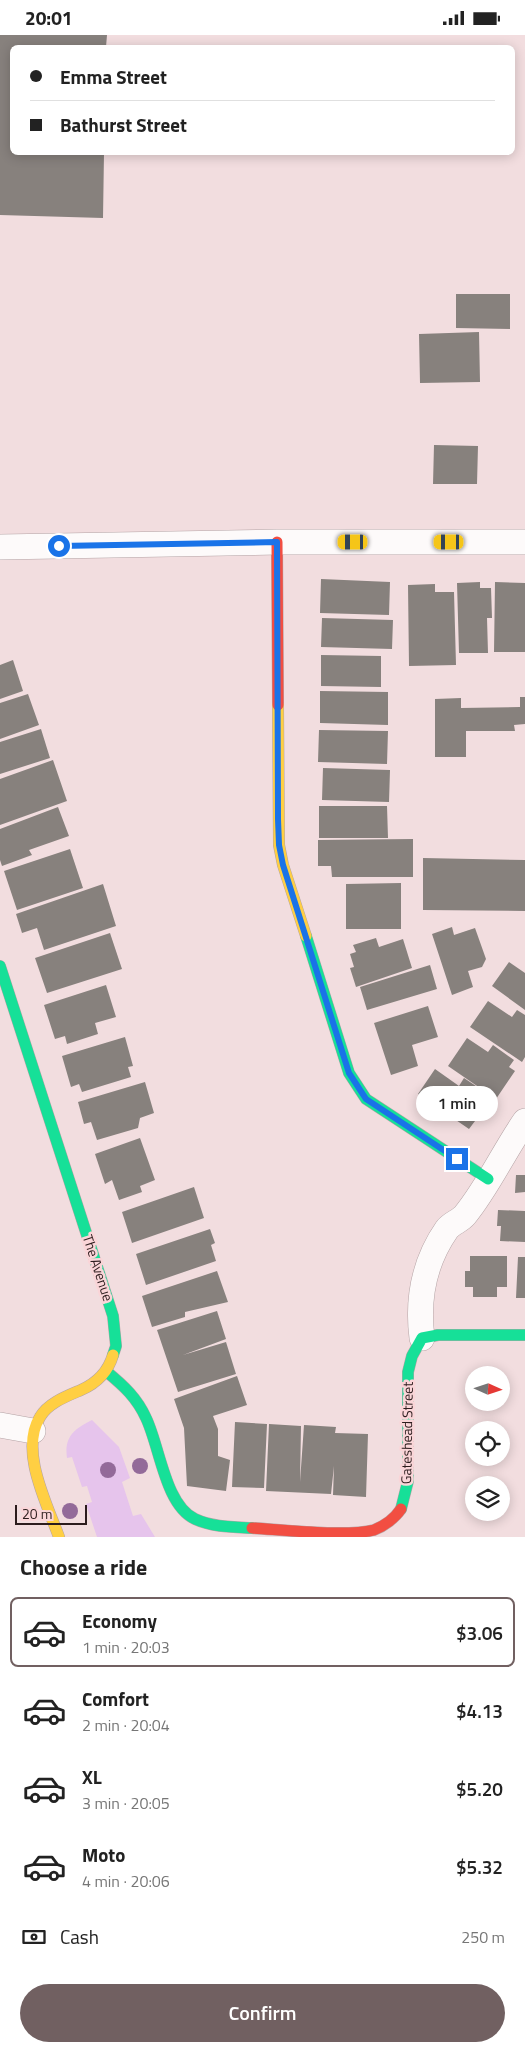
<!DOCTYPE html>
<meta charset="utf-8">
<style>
body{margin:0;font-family:"Titillium Web",sans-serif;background:#f6f6f6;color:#222;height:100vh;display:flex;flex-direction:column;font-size:19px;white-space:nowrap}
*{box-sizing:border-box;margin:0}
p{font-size:16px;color:#767676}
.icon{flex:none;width:28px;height:28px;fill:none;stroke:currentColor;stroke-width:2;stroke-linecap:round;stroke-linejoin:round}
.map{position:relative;height:1502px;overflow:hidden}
.details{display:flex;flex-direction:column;background:#fff;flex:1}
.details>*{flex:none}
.guide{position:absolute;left:10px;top:10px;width:505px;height:110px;border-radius:8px;box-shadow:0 2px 12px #0003;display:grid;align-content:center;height:110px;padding:0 20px;background:#fff}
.needle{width:32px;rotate:93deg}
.fabs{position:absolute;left:465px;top:1331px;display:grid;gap:10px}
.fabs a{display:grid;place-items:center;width:45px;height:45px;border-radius:50%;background:#fff;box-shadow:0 2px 12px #0003;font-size:25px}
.scale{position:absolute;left:15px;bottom:12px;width:72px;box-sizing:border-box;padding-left:5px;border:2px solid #2c1c1d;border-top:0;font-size:14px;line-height:18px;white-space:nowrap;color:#2c1c1d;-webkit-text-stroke:4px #fad5d8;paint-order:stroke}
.end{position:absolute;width:22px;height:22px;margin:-11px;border:6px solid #1a73e8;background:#fff;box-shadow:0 0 0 2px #fff}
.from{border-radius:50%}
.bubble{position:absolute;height:35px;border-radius:18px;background:#fff;box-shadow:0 2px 12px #0003;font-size:16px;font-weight:600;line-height:35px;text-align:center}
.car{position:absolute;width:15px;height:30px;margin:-15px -8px;border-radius:6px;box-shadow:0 0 4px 1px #0007;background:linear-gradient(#f5c518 24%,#345 0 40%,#f5c518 0 76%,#345 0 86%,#f5c518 0)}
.guide b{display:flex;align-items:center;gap:18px;height:48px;font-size:19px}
.guide b+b{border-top:1px solid #e0e0e0}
.guide i{width:12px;height:12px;background:#222}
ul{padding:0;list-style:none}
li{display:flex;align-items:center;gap:15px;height:70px;margin:0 10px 8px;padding:0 10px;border:2px solid transparent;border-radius:8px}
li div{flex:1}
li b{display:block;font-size:19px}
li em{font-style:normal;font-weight:600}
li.active{border-color:#716061}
li>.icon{width:45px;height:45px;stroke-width:1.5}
h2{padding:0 20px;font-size:22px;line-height:60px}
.pay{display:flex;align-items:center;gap:12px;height:55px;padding:0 20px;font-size:19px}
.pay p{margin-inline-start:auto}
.primary-button{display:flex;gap:10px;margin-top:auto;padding:10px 20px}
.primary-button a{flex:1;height:58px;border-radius:30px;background:#716061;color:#fff;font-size:20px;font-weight:600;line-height:58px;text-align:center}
.status{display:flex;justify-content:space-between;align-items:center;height:35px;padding:0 25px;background:#fff;direction:ltr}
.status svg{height:14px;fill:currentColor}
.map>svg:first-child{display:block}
.green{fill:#e6c4ec}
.building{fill:#87817d}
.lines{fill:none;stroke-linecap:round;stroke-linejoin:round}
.street-casing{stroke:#b4a3a5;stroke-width:26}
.fast-casing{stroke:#b4a3a5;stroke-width:12}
.slow-casing{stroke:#b4a3a5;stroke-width:12}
.jam-casing{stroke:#b4a3a5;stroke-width:12}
.street{stroke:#fdfafa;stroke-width:25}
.fast{stroke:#16e098;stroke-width:11}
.slow{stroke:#ffcf43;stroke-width:11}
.jam{stroke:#f24e42;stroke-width:11}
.tree{fill:#936a99}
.route{stroke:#1a73e8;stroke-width:6}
.labels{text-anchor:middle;stroke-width:5;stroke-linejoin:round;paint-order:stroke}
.street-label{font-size:14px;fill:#2c1c1d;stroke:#fad5d8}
</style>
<div class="status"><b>20:01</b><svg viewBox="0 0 49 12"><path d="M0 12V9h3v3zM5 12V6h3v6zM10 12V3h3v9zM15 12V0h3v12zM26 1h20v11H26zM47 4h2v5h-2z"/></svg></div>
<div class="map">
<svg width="525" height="1502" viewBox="0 0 525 1502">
<rect width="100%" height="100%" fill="#f2dddf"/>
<path class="green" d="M92 1385 119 1412 130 1443 122 1447 133 1481 141 1479 155 1502H97L86 1469 92 1467 87 1451 82 1452 72 1422 67 1423C64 1402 74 1394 92 1385Z"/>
<path class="building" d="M0 0H107L106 12H12V118H104L103 183 0 180Z
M456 259H510V294L456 293Z
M479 297 480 347 420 348 419 299Z
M434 410 478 411 477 449H433Z
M321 544 390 547 389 580 320 578Z
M480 547V553H491L492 583H487L488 618H459L457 548Z
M495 547 525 548V617H494Z
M435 549V557H454L456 630 409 631 408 550Z
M322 583 393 585 392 614 321 612Z
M321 620 381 621V652L321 651Z
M13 625 23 656 0 664V630Z
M320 656 388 657V690L320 688Z
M28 659 39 690 0 704V668Z
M520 662H525V689L514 690 515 696H466V722H435V664L461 663V673L520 672Z
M41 694 50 723 0 739V707Z
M319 695 388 696 387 729 318 727Z
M53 725 67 766 0 790V744Z
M323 733 390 735 389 767 322 765Z
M319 771H387L388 803H319Z
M58 772 69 801 29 815 32 820 2 831 0 825V794Z
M413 804V842H332L331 831H318V805Z
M70 814 83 853 17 875 4 836Z
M423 823 525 825V876L423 875Z
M401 848V894H346V849Z
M103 849 116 891 44 915 37 893 22 898 16 879Z
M452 892 454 900 475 893 486 924 482 932 468 936 473 952 452 960 432 899Z
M110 898 122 934 47 958 35 923Z
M376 903 379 912 403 904 412 933 356 952 350 933 354 932 350 919 356 917 353 910Z
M509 927 525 938V975L492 951Z
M430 930 437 954 367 975 360 952Z
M106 950 116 982 95 988 98 999 67 1009 65 1001 55 1004 44 970Z
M488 966 512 982 517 975 525 980V1022L522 1027 470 992Z
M428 971 438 1002 412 1010 418 1031 391 1040 374 988Z
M125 1002 133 1031 128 1032 131 1042 82 1057 79 1049 71 1052 62 1021Z
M467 1003 488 1017 493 1010 514 1025 509 1032 515 1036 496 1064 448 1031Z
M435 1034 459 1051 464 1043 485 1057 480 1064 484 1067 476 1079 478 1082 469 1094 418 1059Z
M145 1047 154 1078 140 1083 138 1093 97 1105 91 1087 84 1089 78 1067Z
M140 1103 155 1145 140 1151 142 1157 119 1165 112 1145 105 1149 95 1119Z
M516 1140H525V1157L515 1158Z
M194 1152 204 1183 132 1208 122 1177Z
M498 1175 525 1176V1207L500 1206 501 1191H497Z
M210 1194 215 1208 211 1210 216 1226 146 1250 136 1219Z
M470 1221H507V1252H497V1262H473V1252H465V1236H470Z
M518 1222H525V1263H516Z
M217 1236 228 1267 185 1277V1282L152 1292 142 1261Z
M217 1276 226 1304 183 1320 226 1307 236 1339 178 1357 157 1295Z
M237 1341 247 1370 213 1381 218 1394V1421L230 1425 226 1456 187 1451 184 1393 174 1364Z
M235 1387 267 1389 264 1453 232 1452Z
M269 1389 301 1391 300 1447 304 1390 336 1392 335 1398 368 1399 366 1462 333 1460 334 1431 331 1459 266 1456Z"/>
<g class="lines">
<defs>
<path id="street" d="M0 512 277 507H525
M422 1303C417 1264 424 1227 447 1194 452 1188 460 1186 465 1180 488 1152 504 1116 525 1086
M0 1390 33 1396"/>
<path id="fast" d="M306 901 349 1038 366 1064 488 1144
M0 931 113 1281 116 1311 113 1320
M107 1337C124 1351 137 1363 146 1383 160 1412 165 1470 195 1484 212 1492 233 1492 252 1493
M401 1474 408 1446V1337L412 1321 422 1303 438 1300H525"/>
<path id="slow" d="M278 670 279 810 283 830 306 901
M59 1502C47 1469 19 1415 40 1382 48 1368 67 1361 81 1355 97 1348 108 1337 113 1320"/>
<path id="jam" d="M277 507 278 670
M252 1493C284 1495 345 1502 374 1495 384 1491 395 1483 401 1474"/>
</defs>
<use href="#street" class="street-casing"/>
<use href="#fast" class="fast-casing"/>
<use href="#slow" class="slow-casing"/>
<use href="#jam" class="jam-casing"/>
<use href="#street" class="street"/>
<use href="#fast" class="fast"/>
<use href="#slow" class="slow"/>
<use href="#jam" class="jam"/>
</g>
<g class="tree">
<circle cx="140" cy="1431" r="8"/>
<circle cx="108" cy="1435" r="8"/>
<circle cx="70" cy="1476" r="8"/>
</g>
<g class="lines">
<path class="route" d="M59 511 277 507 278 784 279 810 283 830 349 1038 366 1064 457 1124"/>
</g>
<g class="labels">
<g class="street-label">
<text transform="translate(98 1233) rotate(72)" y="5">The Avenue</text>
<text transform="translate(407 1398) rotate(-89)" y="5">Gateshead Street</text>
</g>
</g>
</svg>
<div class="fabs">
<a><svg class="needle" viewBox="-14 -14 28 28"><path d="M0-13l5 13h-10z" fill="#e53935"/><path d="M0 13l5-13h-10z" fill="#767676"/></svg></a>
<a><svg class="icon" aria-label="locate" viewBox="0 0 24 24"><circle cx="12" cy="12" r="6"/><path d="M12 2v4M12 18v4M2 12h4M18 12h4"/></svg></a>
<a><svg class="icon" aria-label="layers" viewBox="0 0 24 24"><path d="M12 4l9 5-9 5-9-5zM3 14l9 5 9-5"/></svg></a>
</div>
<div class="scale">20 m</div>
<i class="end from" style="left:59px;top:511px"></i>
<i class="end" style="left:457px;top:1124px"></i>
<div class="bubble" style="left:416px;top:1051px;width:82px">1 min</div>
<i class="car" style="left:353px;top:507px;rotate:270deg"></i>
<i class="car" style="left:449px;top:507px;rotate:270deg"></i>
<div class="guide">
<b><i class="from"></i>Emma Street</b>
<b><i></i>Bathurst Street</b>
</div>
</div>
<section class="details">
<h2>Choose a ride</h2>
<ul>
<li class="active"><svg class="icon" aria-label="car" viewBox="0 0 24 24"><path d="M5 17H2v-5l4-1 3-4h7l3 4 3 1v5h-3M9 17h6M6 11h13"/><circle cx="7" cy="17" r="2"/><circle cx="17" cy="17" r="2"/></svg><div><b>Economy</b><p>1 min · 20:03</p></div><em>$3.06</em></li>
<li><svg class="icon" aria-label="car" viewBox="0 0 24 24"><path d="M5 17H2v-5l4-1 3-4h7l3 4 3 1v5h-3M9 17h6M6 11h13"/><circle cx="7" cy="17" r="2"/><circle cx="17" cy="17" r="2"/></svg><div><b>Comfort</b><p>2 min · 20:04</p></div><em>$4.13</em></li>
<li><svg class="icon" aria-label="car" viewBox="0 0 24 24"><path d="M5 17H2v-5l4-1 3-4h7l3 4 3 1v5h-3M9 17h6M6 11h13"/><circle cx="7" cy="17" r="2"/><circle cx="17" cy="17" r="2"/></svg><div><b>XL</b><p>3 min · 20:05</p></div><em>$5.20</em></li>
<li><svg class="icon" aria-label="car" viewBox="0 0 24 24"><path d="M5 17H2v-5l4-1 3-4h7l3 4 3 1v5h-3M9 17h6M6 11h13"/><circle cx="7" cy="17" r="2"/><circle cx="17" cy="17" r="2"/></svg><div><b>Moto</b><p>4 min · 20:06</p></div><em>$5.32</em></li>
</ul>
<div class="pay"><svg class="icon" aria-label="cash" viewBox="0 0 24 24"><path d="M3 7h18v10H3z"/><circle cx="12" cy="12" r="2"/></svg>Cash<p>250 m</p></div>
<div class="primary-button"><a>Confirm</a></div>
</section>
